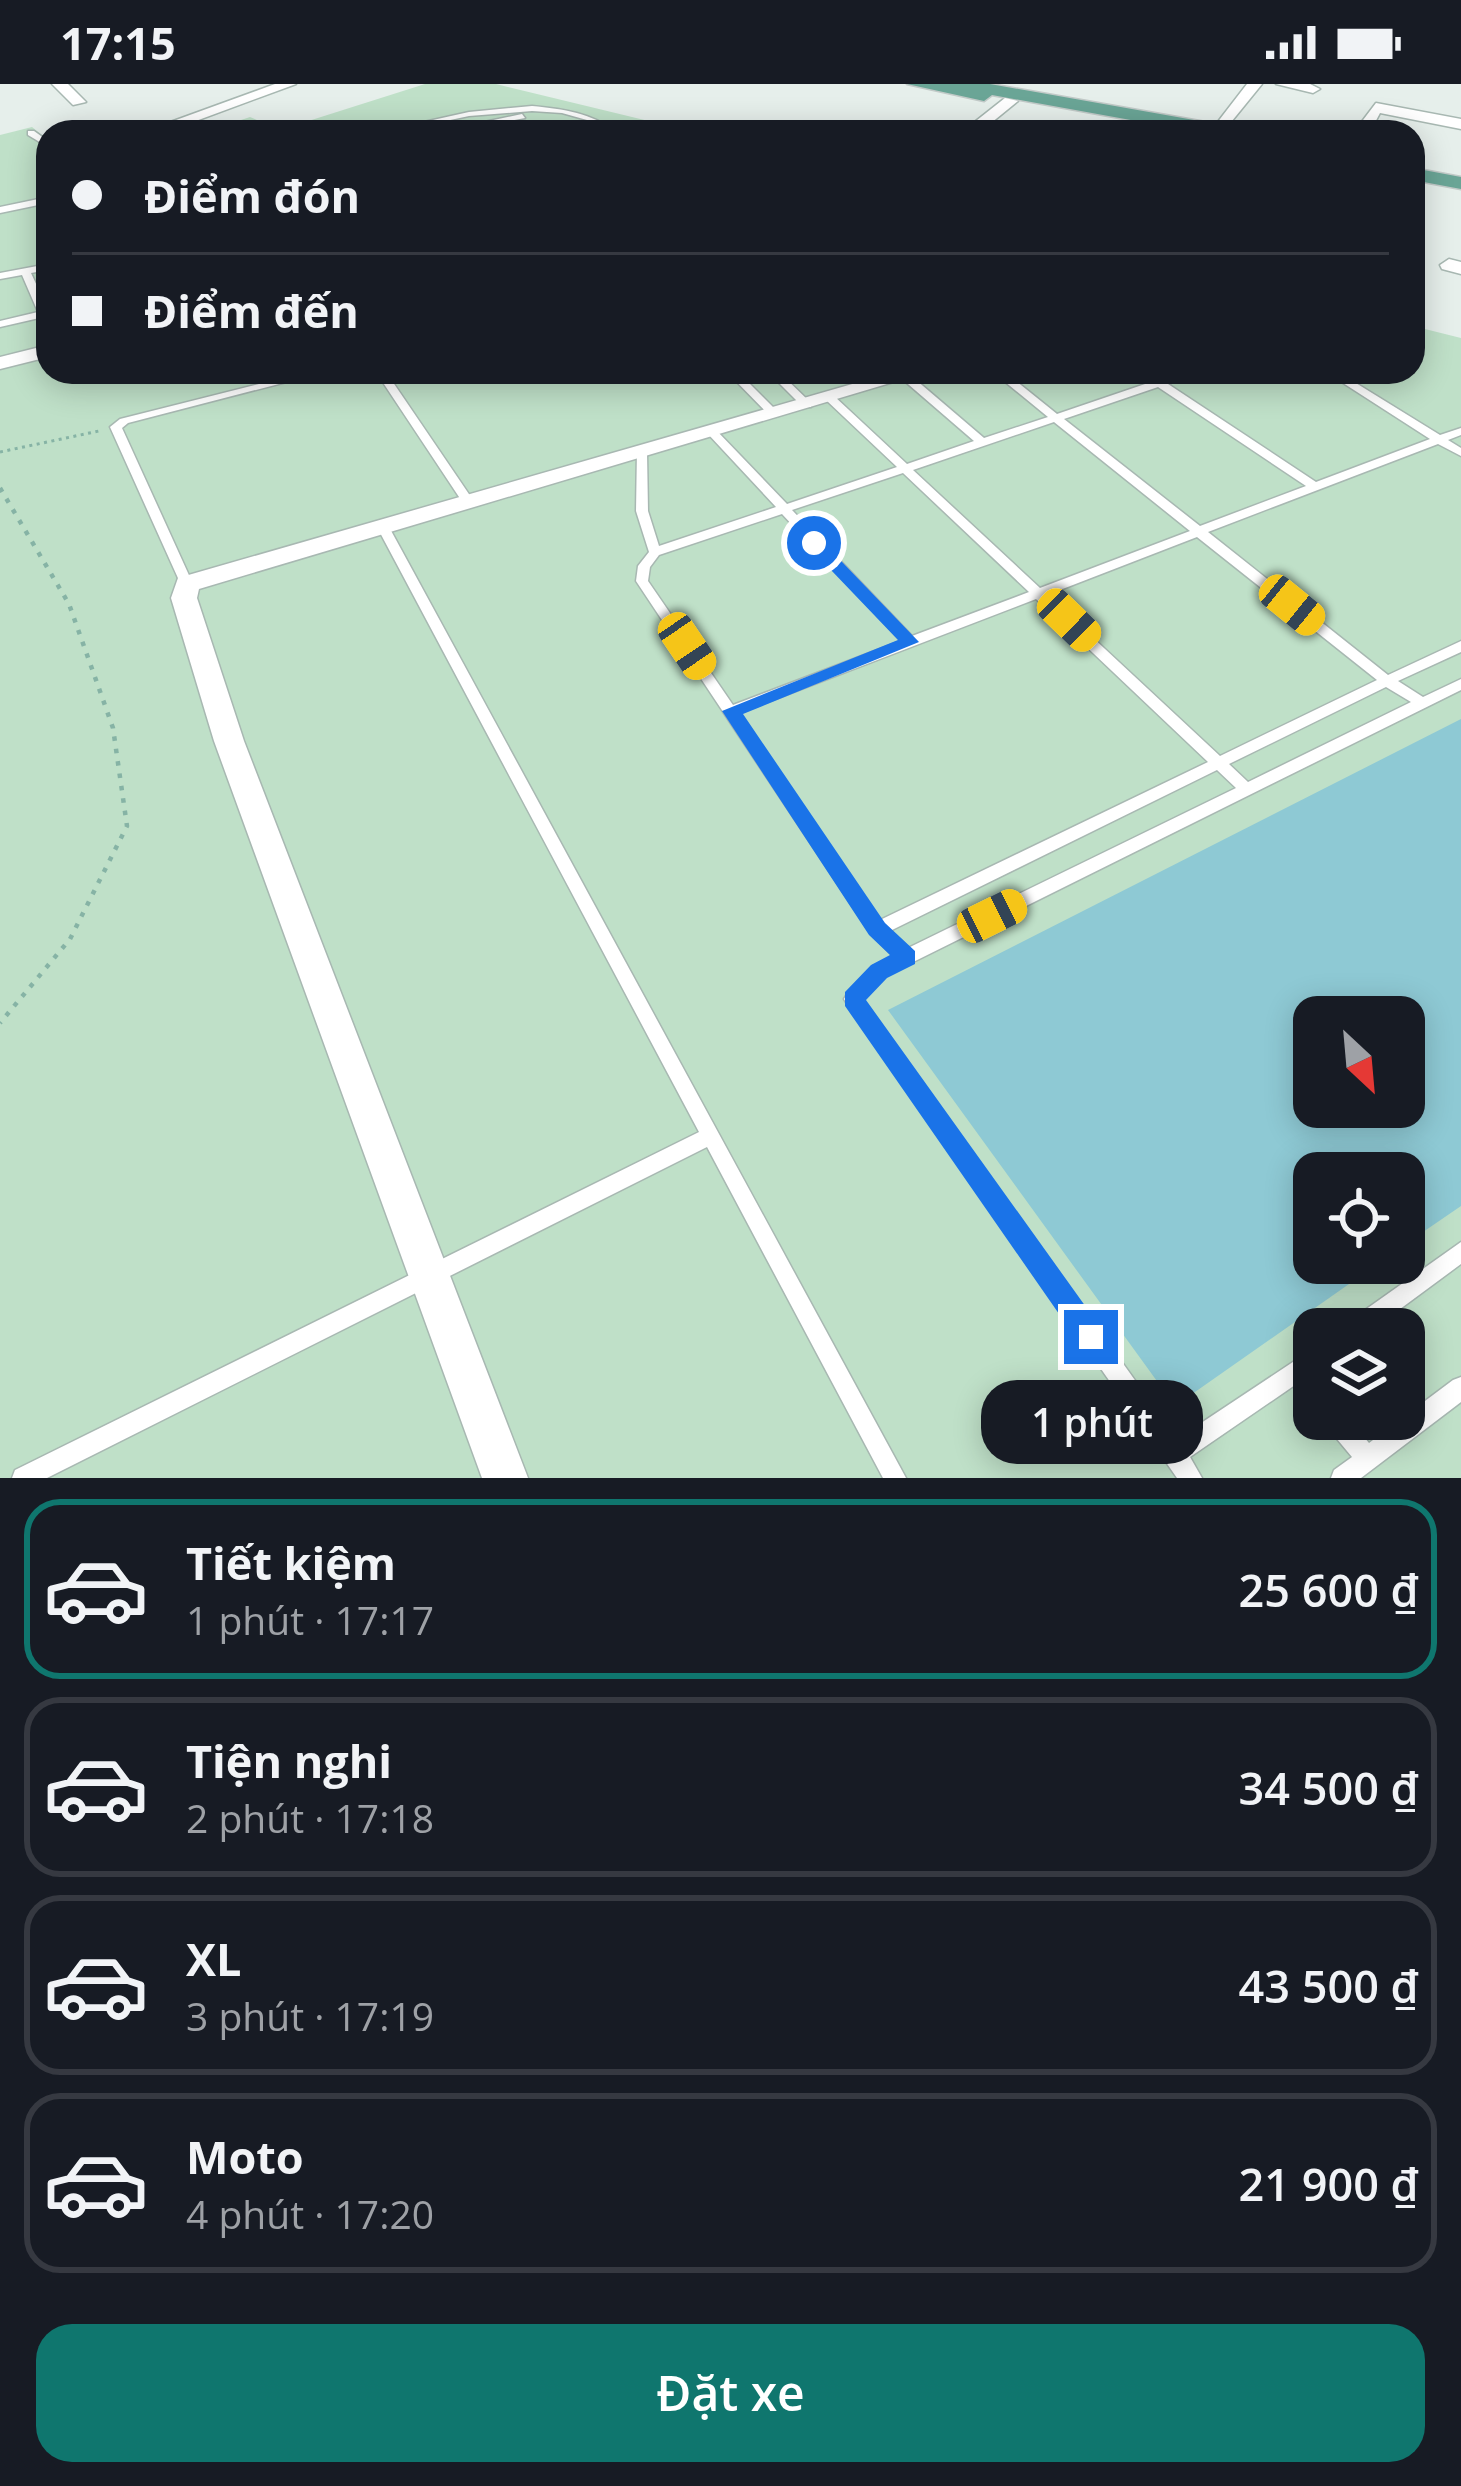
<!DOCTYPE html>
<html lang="vi">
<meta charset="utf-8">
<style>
body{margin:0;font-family:"Open Sans",sans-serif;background:#20242c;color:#f1f3f6;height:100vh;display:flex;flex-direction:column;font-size:45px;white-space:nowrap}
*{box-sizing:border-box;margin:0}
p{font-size:39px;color:#9ea1a6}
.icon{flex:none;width:66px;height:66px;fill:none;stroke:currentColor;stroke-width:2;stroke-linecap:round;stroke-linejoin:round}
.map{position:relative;height:1394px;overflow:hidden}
.side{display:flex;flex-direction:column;background:#171b24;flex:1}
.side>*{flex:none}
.guide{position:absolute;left:36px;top:36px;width:1389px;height:264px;border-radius:36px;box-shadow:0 6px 30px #0003;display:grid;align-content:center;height:264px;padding:0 36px;background:#171b24}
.needle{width:78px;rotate:154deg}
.fabs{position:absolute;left:1293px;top:912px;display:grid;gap:24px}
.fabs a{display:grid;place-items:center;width:132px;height:132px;border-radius:24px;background:#171b24;box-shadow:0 6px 30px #0003;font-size:60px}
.end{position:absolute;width:54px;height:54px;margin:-27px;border:15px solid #1a73e8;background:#fff;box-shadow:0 0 0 6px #fff}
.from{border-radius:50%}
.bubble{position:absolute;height:84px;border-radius:36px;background:#171b24;box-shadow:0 6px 30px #0003;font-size:39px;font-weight:600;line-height:84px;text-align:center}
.car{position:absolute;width:36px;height:72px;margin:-36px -18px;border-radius:15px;box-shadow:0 0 9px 3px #0007;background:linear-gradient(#f5c518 24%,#345 0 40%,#f5c518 0 76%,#345 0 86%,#f5c518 0)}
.guide b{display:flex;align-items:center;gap:42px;height:114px;font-size:45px}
.guide b+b{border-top:3px solid #363941}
.guide i{width:30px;height:30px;background:#f1f3f6}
ul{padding:21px 0 0;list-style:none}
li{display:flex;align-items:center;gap:36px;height:180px;margin:0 24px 18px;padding:0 12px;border:6px solid #363941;border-radius:36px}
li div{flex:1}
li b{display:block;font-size:45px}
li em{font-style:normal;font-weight:600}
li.active{border-color:#0f766e}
li>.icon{width:108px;height:108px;stroke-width:1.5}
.primary-button{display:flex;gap:24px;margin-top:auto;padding:24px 36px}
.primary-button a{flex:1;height:138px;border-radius:36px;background:#0f766e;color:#fff;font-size:48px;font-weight:600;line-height:138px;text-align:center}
.status{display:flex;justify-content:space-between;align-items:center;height:84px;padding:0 60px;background:#171b24;direction:ltr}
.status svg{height:33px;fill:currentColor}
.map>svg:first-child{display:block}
.green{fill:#bfe0c8;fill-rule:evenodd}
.water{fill:#8ec9d4;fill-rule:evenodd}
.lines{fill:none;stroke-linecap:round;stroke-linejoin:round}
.service-casing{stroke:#a8b8b2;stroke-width:3}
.minor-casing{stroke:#a8b8b2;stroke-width:3}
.primary-casing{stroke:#c2cac8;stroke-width:3}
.path-far1{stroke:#86b3a5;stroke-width:3;stroke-dasharray:3 4.5;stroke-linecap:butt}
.path{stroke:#86b3a5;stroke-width:4.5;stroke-dasharray:4.5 8;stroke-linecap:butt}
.service{fill:#fff;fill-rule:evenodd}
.minor{fill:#fff;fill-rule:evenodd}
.primary{fill:#6aa596;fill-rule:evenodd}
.route{fill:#1a73e8}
</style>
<div class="status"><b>17:15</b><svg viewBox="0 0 49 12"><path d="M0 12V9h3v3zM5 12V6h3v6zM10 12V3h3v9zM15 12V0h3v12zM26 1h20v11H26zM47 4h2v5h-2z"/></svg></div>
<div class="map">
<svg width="1461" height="1394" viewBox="0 0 1461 1394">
<rect width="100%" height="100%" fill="#e6efeb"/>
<path class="green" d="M425 0H496L694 48H205L250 33 280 46Z
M32 43 48 56V288H1413V242L1461 254V1394H0V51ZM1314 933H1404V1023H1314ZM1314 1089H1404V1179H1314ZM1314 1245H1404V1335H1314Z"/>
<path class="water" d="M1461 635V1122L1404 1161V1089H1314V1179H1379L1175 1322 888 926ZM1314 933H1404V1023H1314Z"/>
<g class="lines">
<defs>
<path id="service" d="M532 22C564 25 591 29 617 48H607L587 36 562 29 532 27 469 32 394 48H379L469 28Z
M522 30 525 34 453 48H437Z
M754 41 786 46 790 48 751 45V41Z
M28 47H34L48 57V63L28 51Z
M48 113V119L0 129V123Z
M48 180V186L31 189 48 226V232L0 243V237L38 228 22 191 0 195V189Z
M307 288H325L128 339 122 344 193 500 187 504 182 503 110 343 120 335Z
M376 288H386L475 419 473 422H465Z
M727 288H738L778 328V332H770Z
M768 288H779L811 319V323H803Z
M993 288H1005L1057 330 1151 298 1138 288H1150L1161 295 1183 288H1198L1168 300 1316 398 1430 355 1326 288H1338L1440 351 1461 344V351L1448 356 1461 364V372L1438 360 1208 448 1388 591 1461 557V568L1398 597 1423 613 1461 595V606L885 892 863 916 1177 1355 1314 1264V1319L1306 1316 1295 1301 1190 1373 1202 1394H1177L847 920 844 915 847 910 873 882 893 872 871 850 636 497 638 482 649 468 636 427 637 366H645L647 368 648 427 659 462 776 423 708 350V346H716L787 420 897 383 826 316V312H834L907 380 974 357 901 294V290H909L984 354 1048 333ZM1158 303 1306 402 1200 442 1064 335ZM1054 338 1190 447 1040 504 913 386ZM903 389 1029 508 912 552 792 426ZM782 430 901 557 733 621 648 497 650 483 659 471ZM1197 453 1377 596 1220 672 1047 511ZM1036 515 1208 678 880 836 739 629ZM1386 603 1411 618 1248 698 1229 680ZM1217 686 1236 704 908 864 890 847Z
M383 439 389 443 906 1394H883L707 1063 47 1394H12L15 1386 699 1048 377 443Z
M1461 1158V1180L1373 1245H1344L1348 1238Z
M1461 1293V1318L1361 1394H1331L1334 1386 1352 1373 1327 1343 1324 1335H1349L1369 1359 1453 1296Z"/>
<path id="minor" d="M52 0H68L86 18 73 21Z
M275 0H296L166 48H143Z
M1247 0H1262L1223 48H1210Z
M1276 0H1310L1320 5 1313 9Z
M1005 14 1018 17 980 48H962Z
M1376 19 1461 35V45L1380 29 1370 48H1354Z
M1128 36 1141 39 1133 48H1117Z
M1449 175 1461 178V190L1442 185 1440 181Z
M48 261V273L0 285V273Z
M894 288H927L199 505 197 514 244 657 528 1394H482L214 657 171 514 178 494Z"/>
<path id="primary" d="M907 0H990L1228 42 1237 48H1197L992 11 984 17Z
M1413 84 1461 93V105L1413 96Z"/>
</defs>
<use href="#service" class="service-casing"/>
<use href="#minor" class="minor-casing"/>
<use href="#primary" class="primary-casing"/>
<path class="path-far1" d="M0 368 99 347"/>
<path class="path" d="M0 404 69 520 113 644 127 742 70 855 0 939"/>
<use href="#service" class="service"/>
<use href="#minor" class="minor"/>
<use href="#primary" class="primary"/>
</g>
<path class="route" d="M808 455H820L919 558 743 630 885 839 915 867V880L887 894 866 916 1101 1244 1105 1253 1101 1263 1091 1267 1082 1263 845 922V908L871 881 890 871 869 851 722 627 898 556 808 462Z"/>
</svg>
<div class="fabs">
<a><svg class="needle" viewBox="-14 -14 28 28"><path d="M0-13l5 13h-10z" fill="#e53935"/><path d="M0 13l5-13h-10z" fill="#9ea1a6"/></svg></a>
<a><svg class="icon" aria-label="locate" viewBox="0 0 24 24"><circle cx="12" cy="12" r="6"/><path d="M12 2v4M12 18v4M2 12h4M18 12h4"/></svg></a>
<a><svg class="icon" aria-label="layers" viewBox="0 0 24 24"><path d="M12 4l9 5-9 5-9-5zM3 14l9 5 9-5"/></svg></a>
</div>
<i class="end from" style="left:814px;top:459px"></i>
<i class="end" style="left:1091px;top:1253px"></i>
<div class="bubble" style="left:981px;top:1296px;width:222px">1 phút</div>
<i class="car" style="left:1292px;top:521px;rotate:129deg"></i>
<i class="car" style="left:1069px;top:536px;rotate:134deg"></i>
<i class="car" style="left:687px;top:562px;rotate:146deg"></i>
<i class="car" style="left:992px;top:832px;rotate:64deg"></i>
<div class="guide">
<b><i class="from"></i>Điểm đón</b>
<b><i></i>Điểm đến</b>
</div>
</div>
<section class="side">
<ul>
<li class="active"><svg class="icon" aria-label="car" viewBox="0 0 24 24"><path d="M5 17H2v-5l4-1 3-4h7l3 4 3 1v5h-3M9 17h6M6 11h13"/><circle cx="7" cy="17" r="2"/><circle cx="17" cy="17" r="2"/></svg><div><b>Tiết kiệm</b><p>1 phút · 17:17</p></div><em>25 600 ₫</em></li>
<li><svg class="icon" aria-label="car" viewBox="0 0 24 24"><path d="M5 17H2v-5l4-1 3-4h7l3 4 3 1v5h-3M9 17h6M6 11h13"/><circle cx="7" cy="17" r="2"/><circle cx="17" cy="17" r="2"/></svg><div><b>Tiện nghi</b><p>2 phút · 17:18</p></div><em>34 500 ₫</em></li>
<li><svg class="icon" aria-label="car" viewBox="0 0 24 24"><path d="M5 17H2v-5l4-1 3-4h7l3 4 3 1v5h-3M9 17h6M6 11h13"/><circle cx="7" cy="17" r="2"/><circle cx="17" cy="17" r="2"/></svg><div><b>XL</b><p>3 phút · 17:19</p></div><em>43 500 ₫</em></li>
<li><svg class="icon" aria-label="car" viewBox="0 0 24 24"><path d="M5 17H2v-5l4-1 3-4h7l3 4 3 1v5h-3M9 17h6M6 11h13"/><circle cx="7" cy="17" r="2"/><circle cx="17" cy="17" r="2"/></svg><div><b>Moto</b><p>4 phút · 17:20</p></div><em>21 900 ₫</em></li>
</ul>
<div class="primary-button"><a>Đặt xe</a></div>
</section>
